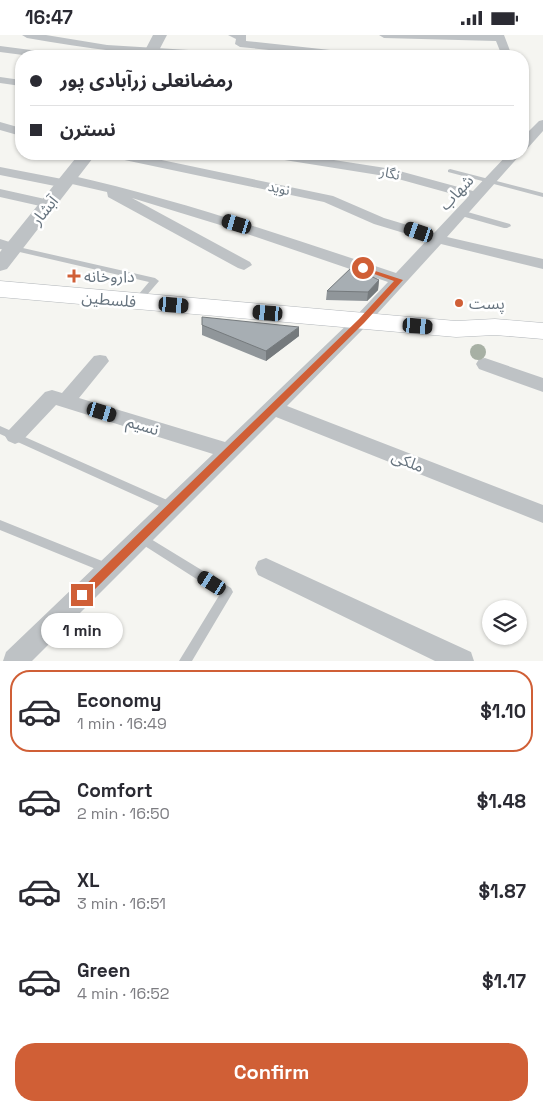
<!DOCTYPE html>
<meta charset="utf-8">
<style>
body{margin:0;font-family:"Space Grotesk","Noto Sans Arabic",sans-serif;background:#f7f7f7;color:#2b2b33;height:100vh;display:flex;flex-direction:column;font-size:19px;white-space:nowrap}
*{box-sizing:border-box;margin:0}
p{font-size:16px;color:#7c7c81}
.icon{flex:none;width:28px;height:28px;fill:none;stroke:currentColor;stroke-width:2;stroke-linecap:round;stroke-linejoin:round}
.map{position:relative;height:626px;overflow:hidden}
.side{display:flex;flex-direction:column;background:#fff;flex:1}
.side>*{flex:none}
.hud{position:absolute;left:15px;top:15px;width:514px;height:110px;border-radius:20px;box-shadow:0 1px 4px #0004;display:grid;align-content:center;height:110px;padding:0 15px;background:#fff}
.fabs{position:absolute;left:482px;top:565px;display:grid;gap:10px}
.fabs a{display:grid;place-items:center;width:45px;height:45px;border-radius:50%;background:#fff;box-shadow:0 1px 4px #0004;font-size:25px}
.end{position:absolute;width:22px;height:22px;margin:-11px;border:6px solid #d05f36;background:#fff;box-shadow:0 0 0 2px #fff}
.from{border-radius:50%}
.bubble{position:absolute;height:35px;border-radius:18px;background:#fff;box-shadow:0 1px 4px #0004;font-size:16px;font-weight:800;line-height:35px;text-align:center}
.car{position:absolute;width:15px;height:30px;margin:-15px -8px;border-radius:6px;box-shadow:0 0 4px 1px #0007;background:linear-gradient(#222 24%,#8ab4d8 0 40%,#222 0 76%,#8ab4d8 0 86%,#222 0)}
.hud b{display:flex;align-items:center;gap:18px;height:48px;font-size:19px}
.hud b+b{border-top:1px solid #e1e1e2}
.hud i{width:12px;height:12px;background:#2b2b33}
ul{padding:9px 0 0;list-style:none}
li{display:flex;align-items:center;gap:15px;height:82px;margin:0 10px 8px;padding:0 5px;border:2px solid transparent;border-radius:20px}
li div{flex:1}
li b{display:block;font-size:19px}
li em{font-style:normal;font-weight:800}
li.current{border-color:#d05f36}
li>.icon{width:45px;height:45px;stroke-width:1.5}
.cta{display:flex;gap:10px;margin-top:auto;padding:10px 15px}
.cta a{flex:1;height:58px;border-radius:20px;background:#d05f36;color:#fff;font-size:20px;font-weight:800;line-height:58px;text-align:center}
.status{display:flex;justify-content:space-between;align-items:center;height:35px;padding:0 25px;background:#fff;direction:ltr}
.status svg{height:14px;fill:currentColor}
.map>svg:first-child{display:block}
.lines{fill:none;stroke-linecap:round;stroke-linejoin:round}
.secondary-casing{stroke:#b3b7bb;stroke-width:1}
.service{fill:#bec2c5;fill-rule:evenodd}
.minor{fill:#bec2c5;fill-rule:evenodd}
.tertiary{fill:#bec2c5;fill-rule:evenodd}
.secondary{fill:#fff;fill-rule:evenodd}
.tree{fill:#a7b0a4}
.wall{fill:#90969a}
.shaded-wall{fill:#757a7d}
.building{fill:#a7aeb3;stroke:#757a7d}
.route{fill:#d05f36}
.poi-dot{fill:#d05f36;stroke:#fff;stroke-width:2}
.labels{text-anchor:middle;stroke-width:5;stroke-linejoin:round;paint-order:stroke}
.far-street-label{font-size:14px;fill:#67747f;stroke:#fff}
.street-label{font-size:16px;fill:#67747f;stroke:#fff}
.poi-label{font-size:16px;fill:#67747f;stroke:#fff;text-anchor:start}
</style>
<div class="status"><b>16:47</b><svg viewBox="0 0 49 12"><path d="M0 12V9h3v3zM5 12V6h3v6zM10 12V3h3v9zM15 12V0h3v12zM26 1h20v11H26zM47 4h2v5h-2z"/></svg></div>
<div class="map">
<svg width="543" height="626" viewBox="0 0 543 626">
<rect width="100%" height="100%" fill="#f5f5f1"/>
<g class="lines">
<defs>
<path id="secondary" d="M0 246 456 286 495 284 543 288V304L495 300 456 302 0 262Z"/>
</defs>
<use href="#secondary" class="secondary-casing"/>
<path class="service" d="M426 15 452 17 454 18 455 21 428 19V21H422L423 17Z
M450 134 543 158V162L448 137V135Z
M458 176H464L510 189 511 191 507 193H504L458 180Z
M11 211H14L155 243 159 246 140 268 137 269 133 266 149 247 11 215 10 213Z
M0 391 176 469 177 472 176 475 172 477 168 475 0 399Z
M0 485 112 530 114 534 112 538 108 539 0 495Z
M141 498 231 553 233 557 192 626H179L220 559 137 506 136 503 137 500Z"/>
<path class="minor" d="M22 0H46L107 10 238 18 243 21C171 26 98 15 27 3Z
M228 0H246V6L358 18 363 21H329L240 12 235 9 236 4Z
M379 0H504L512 21H502L496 6 384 3Z
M0 11 54 18 59 21H31L0 17Z
M0 42 21 45V51L0 48Z
M543 85V96L527 114 522 115V103L539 86Z
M0 87 21 93V101L0 95Z
M108 119H133L333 161 384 183 434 198 467 163 391 142 272 123 265 119H295L392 134 473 156 508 119H521L447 202 543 224V234L441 209 367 290 287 371 543 470V488L276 382 32 626H3L6 617 213 419 56 370 22 406 15 409 8 406 5 401 8 396 45 357 52 355 62 358 94 321 100 320 106 321 109 326 79 363 225 407 355 282 388 247 230 193 132 163 250 227 252 230 244 235 238 233 108 162 107 157 72 149 65 153 0 140V132L62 144 69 140C180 165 288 202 396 238L427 205 374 189 324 167 115 123Z
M0 154 54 166 56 169 49 173 0 162Z
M0 204 19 210 22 213 14 218 0 214Z
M485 323 543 343V357L479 334 476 329 479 324Z
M266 523 471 617 474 626H435L258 540 255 533 258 526Z"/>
<path class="tertiary" d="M153 0H167L156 21H142Z
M79 119H96L7 234 0 236V217Z"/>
<use href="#secondary" class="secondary"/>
</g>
<circle class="tree" cx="478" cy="317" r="8"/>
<path class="wall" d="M379 245 378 255 367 266 326 265 327 256Z
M202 290 299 301 266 326 202 300Z"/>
<path class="shaded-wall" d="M379 245 378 255 367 266 368 257Z
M299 292V301L266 326V316Z"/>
<path class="building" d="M352 232 379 245 368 257 327 256Z
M202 282 299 292 266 316 202 290Z"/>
<path class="route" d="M360 231 403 245 364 288 85 564H78V557L359 284 394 246 360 234Z"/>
<g class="poi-dot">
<path d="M71.5 233.5h5v5h5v5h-5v5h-5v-5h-5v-5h5z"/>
<circle cx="459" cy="268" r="5"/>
</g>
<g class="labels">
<g class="far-street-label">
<text transform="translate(390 138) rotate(12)" y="5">نگار</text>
<text transform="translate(279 153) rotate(12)" y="5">نوید</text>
</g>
<g class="street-label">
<text transform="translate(456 157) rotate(-47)" y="6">شهاب</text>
<text transform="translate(44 175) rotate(-51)" y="6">آبشار</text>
<text transform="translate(109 264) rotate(5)" y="6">فلسطین</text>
<text transform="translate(143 390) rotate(17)" y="6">نسیم</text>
<text transform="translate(408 426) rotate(22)" y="6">ملکی</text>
</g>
<g class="poi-label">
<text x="84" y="247">داروخانه</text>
<text x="469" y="274">پست</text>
</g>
</g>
</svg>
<div class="fabs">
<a><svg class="icon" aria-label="layers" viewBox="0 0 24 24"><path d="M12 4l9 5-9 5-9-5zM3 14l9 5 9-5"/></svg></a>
</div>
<i class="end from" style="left:363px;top:233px"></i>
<i class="end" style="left:82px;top:560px"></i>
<div class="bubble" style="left:41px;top:578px;width:82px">1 min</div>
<i class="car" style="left:237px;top:189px;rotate:287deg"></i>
<i class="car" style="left:419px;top:197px;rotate:289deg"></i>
<i class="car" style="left:174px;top:270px;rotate:95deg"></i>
<i class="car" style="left:268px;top:278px;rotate:275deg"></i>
<i class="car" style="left:418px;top:291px;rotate:95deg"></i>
<i class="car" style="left:102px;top:377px;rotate:107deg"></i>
<i class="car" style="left:212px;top:548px;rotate:302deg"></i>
<div class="hud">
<b><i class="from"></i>رمضانعلی زرآبادی پور</b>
<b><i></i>نسترن</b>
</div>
</div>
<section class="side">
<ul>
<li class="current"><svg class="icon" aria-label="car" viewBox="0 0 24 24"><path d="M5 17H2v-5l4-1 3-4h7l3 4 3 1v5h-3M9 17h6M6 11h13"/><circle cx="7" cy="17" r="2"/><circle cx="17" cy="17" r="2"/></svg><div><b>Economy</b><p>1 min · 16:49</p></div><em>$1.10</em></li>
<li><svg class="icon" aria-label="car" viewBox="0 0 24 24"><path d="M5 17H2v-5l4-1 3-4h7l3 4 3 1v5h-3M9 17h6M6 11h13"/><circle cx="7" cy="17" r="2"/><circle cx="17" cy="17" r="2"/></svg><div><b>Comfort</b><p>2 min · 16:50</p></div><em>$1.48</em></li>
<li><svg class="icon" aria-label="car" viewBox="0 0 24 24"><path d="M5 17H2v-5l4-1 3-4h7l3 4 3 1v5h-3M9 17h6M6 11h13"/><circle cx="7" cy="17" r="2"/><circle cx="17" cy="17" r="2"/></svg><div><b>XL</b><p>3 min · 16:51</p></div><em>$1.87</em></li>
<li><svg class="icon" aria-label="car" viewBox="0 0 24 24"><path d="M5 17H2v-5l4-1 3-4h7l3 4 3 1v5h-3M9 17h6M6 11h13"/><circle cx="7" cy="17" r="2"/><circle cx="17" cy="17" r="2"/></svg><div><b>Green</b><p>4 min · 16:52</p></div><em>$1.17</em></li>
</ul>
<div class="cta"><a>Confirm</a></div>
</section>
